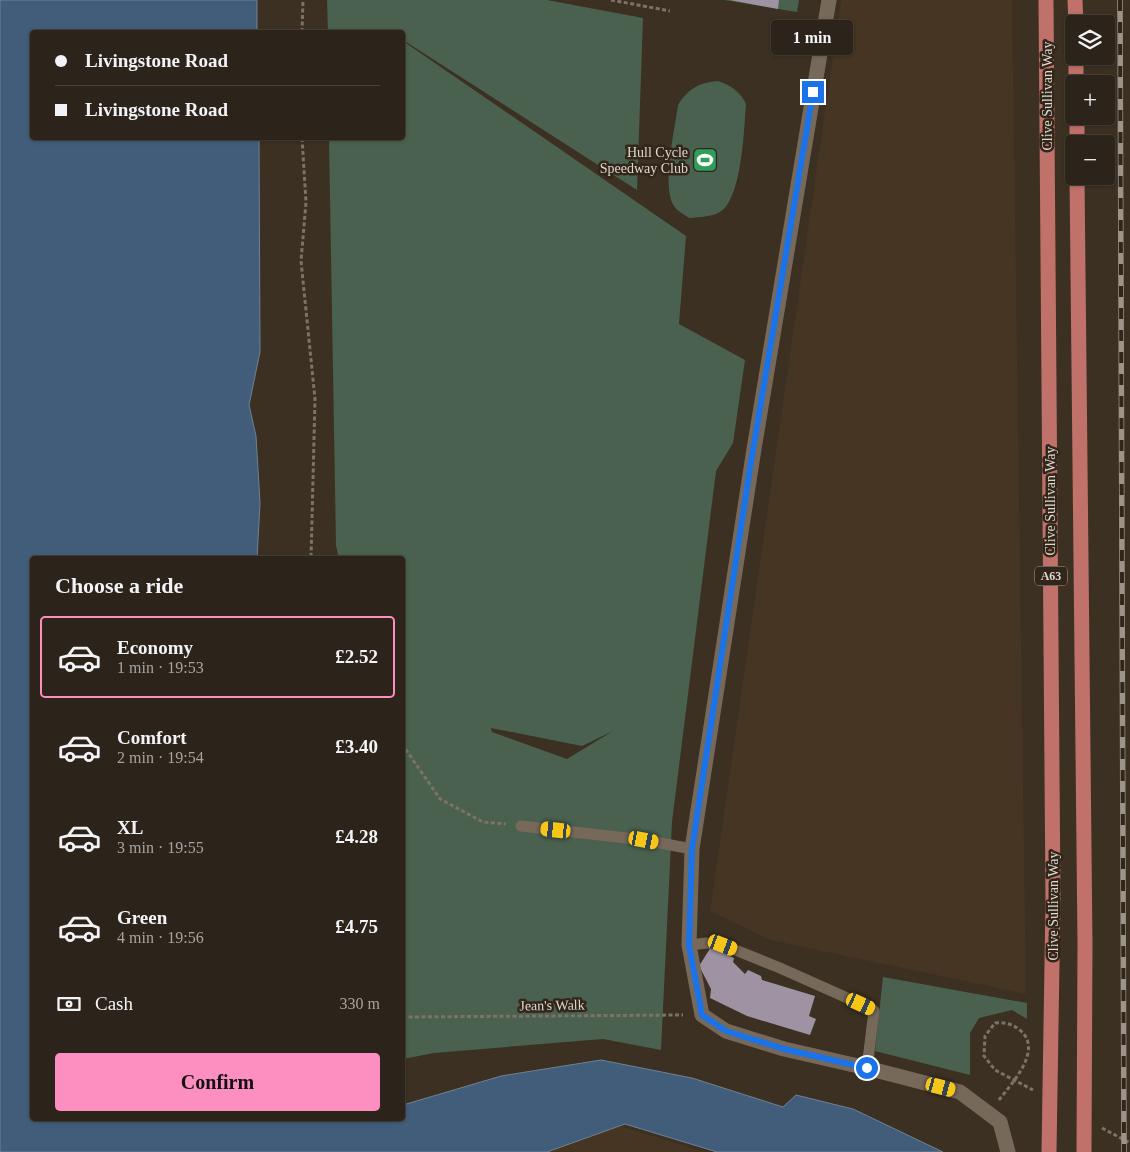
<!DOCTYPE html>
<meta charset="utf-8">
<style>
body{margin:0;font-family:Georgia,serif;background:#342c23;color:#f1f3f6;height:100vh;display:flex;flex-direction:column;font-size:19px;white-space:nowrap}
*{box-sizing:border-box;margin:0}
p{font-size:16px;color:#a6a4a2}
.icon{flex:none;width:28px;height:28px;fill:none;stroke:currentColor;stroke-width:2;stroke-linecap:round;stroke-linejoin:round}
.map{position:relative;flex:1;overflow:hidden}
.side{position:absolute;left:30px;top:556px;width:375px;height:565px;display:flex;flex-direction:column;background:#2c241a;border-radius:5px;box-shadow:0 1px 4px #0004,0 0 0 1px #484139}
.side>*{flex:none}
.banner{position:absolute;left:30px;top:30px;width:375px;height:110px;border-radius:5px;box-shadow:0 1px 4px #0004,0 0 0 1px #484139;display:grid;align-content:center;height:110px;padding:0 25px;background:#2c241a}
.buttons{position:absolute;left:1065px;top:15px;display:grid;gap:10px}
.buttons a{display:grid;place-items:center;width:50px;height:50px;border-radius:5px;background:#2c241a;box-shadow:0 1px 4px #0004,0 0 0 1px #484139;font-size:25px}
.end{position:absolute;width:22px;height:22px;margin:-11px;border:6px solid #1a73e8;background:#fff;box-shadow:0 0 0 2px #fff}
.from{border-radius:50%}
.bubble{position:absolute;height:35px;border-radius:5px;background:#2c241a;box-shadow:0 1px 4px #0004,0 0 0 1px #484139;font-size:16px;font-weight:600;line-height:35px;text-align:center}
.car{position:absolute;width:15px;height:30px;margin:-15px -8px;border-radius:6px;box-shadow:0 0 4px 1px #0007;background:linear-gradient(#f5c518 24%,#345 0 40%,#f5c518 0 76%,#345 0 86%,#f5c518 0)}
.banner b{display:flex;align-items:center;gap:18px;height:48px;font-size:19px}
.banner b+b{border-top:1px solid #484139}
.banner i{width:12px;height:12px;background:#f1f3f6}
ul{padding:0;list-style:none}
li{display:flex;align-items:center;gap:15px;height:82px;margin:0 10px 8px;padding:0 15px;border:2px solid transparent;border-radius:5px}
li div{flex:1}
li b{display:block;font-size:19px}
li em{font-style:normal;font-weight:600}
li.selected{border-color:#fd8ec0}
li>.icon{width:45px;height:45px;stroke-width:1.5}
h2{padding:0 25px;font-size:22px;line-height:60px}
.pay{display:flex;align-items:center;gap:12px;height:55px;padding:0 25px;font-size:19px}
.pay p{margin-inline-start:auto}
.action{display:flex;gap:10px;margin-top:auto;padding:10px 25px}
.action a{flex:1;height:58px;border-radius:5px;background:#fd8ec0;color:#111;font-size:20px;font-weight:600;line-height:58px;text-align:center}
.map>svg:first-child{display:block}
.built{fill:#453522}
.green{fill:#4a614f;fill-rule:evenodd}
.water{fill:#415d7a;stroke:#708294}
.building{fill:#9e92a3}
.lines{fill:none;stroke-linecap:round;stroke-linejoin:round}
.path{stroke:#7c7367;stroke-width:3;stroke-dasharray:4 2.5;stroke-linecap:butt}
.service{stroke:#77695a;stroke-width:11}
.tertiary{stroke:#77695a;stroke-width:15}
.trunk{stroke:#c07169;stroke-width:15}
.rail-casing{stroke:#9d9489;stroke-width:5.5}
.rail{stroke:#312619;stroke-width:4;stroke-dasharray:11;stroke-linecap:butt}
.route{stroke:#1a73e8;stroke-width:6}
.labels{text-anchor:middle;stroke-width:5;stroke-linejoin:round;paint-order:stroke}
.shield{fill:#312619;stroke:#aba398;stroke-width:1}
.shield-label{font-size:12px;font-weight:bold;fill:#dfd8cf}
.street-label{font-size:14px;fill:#dfd8cf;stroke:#312619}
.poi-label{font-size:14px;fill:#dfd8cf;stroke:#312619;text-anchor:end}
</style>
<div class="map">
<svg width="1130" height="1152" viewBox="0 0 1130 1152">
<rect width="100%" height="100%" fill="#3b3022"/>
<path class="built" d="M841 0H1012L1026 994 770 940 710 911Z
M614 1124 705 1152H545Z"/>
<path class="green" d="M327 0H547L643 18 637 190 403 40 402 32H328Z
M724 0H799L797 12Z
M403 41 686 236 679 324 745 360 733 443 716 471 672 822 661 1050 603 1039 434 1053 403 1059 402 559H339L336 545 329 138H402ZM491 728 582 746 613 731 567 759 492 732Z
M718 81C730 85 741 92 746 104 744 129 742 199 720 212 711 217 699 217 689 218 684 214 677 211 674 206 661 186 675 129 678 105 687 89 700 82 718 81Z
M883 977 1027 1003V1019L1012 1010 979 1018 970 1033V1075L875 1051Z"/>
<path class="water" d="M0 0H257V32H32V138H259L260 352 249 405 256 436 260 503 257 559H32V1119H402L403 1105 501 1076 601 1060 692 1078 783 1107 796 1095 853 1109 943 1152H717L625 1124 547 1152H0Z"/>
<path class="building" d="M730 0H779L778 9Z
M711 947 734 958 733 962 745 974 748 970 761 976 762 980 815 996 809 1016 816 1019 810 1035 747 1016 710 998 711 989 699 966Z"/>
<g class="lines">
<path class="path" d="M611 0 670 11
M302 32 303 0
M302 138 306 202 301 261 315 399 311 559
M402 744 440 799 483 822 506 824
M402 1017 683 1015
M999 1100C1011 1084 1043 1051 1021 1031 1013 1024 1005 1022 995 1023L985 1036 984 1056 995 1070 1033 1090
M1102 1128 1130 1143"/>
<path class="service" d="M521 826 644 840 692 849
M689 945 707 943 723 945 780 968 872 1009 874 1011 867 1068"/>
<path class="tertiary" d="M829 0 754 449 692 849 689 945 702 1015 726 1031 784 1049 867 1068 960 1092 1000 1122 1008 1152"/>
<path class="trunk" d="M1046 0 1053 901 1049 1152
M1075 0 1076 24
M1076 56V84
M1077 116V144
M1077 176 1085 944 1084 1152"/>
<defs>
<path id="rail" d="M1120 0 1124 1152"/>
</defs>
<use href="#rail" class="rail-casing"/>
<use href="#rail" class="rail"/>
</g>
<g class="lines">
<path class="route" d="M813 92 750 468 692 849 689 945 702 1015 726 1031 784 1049 867 1068"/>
</g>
<defs>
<symbol id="stadium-square" viewBox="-11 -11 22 22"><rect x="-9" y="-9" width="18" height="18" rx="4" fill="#2e9e5b" stroke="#312619"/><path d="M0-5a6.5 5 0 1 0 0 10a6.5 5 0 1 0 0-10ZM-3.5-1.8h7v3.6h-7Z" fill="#fff"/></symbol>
</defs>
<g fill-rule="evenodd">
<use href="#stadium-square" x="691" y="146" width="28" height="28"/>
</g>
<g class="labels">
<rect class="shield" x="1035" y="566.5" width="32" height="19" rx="4"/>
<g class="shield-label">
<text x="1051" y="580">A63</text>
</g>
<g class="street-label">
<text transform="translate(1047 96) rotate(-90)" y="5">Clive Sullivan Way</text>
<text transform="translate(1050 501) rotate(-90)" y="5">Clive Sullivan Way</text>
<text transform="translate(1053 906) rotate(-90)" y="5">Clive Sullivan Way</text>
<text transform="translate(552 1005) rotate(-1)" y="5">Jean's Walk</text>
</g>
<g class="poi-label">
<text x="688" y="157">Hull Cycle<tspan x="688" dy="16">Speedway Club</tspan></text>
</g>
</g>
</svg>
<div class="buttons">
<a><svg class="icon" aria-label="layers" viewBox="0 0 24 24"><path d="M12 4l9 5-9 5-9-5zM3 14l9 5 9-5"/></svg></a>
<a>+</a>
<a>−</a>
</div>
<i class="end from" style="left:867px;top:1068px"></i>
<i class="end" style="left:813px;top:92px"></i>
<div class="bubble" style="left:771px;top:20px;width:82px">1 min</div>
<i class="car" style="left:556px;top:830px;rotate:276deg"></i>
<i class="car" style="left:644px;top:840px;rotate:101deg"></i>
<i class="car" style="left:723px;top:945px;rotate:111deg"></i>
<i class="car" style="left:861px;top:1004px;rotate:115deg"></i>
<i class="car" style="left:941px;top:1087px;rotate:105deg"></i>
<div class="banner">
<b><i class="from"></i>Livingstone Road</b>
<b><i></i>Livingstone Road</b>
</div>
<section class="side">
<h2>Choose a ride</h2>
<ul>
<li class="selected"><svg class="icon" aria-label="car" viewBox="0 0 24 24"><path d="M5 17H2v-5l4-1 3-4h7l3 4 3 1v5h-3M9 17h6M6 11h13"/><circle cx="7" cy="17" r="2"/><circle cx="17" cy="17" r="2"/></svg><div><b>Economy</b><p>1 min · 19:53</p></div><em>£2.52</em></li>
<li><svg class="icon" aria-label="car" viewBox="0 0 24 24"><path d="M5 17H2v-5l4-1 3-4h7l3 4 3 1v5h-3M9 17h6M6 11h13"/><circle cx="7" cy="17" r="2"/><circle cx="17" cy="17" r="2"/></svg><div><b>Comfort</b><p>2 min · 19:54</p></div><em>£3.40</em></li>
<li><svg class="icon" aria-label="car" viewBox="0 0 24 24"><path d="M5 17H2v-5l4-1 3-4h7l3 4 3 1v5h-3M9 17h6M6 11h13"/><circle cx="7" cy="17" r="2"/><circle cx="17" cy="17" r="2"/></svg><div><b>XL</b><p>3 min · 19:55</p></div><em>£4.28</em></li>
<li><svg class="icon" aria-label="car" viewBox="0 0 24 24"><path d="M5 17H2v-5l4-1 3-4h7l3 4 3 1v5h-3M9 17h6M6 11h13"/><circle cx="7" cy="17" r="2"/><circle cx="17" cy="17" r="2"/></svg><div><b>Green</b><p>4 min · 19:56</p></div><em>£4.75</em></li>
</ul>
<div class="pay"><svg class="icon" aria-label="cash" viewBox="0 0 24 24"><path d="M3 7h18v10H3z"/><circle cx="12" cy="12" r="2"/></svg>Cash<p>330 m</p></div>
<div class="action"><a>Confirm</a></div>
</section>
</div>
